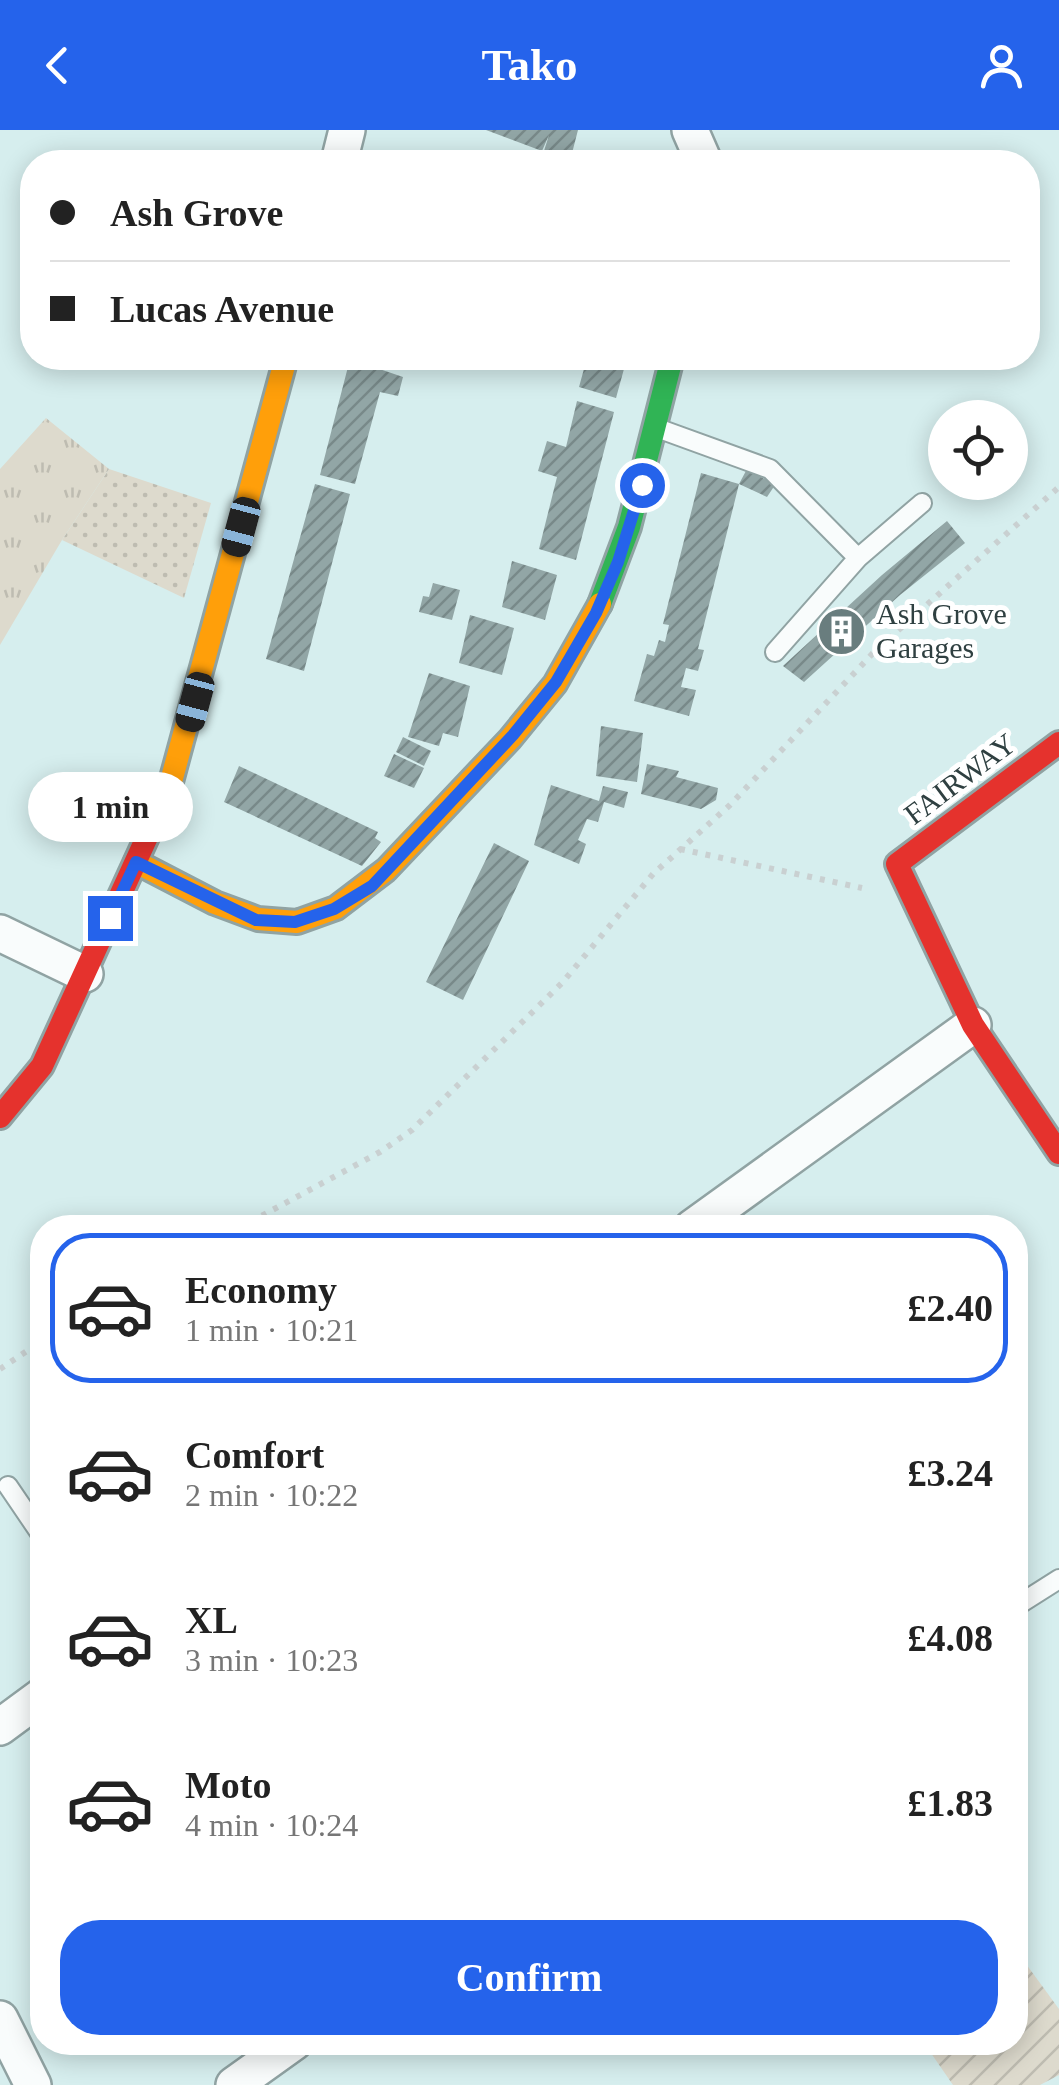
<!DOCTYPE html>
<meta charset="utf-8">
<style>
body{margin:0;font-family:"Times New Roman",serif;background:#f6f6f6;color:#222;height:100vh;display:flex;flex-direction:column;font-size:38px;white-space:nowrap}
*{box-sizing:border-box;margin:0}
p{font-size:32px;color:#767676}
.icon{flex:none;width:55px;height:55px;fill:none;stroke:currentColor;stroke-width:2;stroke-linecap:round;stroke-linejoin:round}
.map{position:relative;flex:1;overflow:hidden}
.panel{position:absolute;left:30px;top:1085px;width:998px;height:840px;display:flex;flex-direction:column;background:#fff;border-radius:40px;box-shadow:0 5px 25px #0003}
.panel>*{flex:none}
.top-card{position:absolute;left:20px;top:20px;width:1020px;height:220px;border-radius:40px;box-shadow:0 5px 25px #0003;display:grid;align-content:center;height:220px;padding:0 30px;background:#fff}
.fabs{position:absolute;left:928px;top:270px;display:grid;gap:20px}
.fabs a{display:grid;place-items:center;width:100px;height:100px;border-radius:50%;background:#fff;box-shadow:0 5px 25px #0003;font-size:50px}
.end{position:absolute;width:45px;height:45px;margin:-22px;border:12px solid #2563eb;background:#fff;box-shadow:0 0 0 5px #fff}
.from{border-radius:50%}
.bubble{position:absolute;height:70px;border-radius:35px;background:#fff;box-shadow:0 5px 25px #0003;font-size:32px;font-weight:700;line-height:70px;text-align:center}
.car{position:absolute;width:30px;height:60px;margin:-30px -15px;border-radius:12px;box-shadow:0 0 8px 2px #0007;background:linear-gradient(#222 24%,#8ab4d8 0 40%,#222 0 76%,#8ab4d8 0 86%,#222 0)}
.top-card b{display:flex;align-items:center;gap:35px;height:95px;font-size:38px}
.top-card b+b{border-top:2px solid #e0e0e0}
.top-card i{width:25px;height:25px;background:#222}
ul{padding:18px 0 0;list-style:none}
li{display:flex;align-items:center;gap:30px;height:150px;margin:0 20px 15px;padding:0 10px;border:5px solid transparent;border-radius:40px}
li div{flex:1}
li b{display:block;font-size:38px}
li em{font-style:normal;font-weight:700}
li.on{border-color:#2563eb}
li>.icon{width:90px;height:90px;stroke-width:1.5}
.primary-button{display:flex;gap:20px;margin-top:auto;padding:20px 30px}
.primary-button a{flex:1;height:115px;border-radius:40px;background:#2563eb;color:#fff;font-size:40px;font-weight:700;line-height:115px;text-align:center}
header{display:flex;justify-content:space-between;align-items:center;height:130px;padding:0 30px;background:#2563eb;color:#fff;font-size:45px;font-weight:700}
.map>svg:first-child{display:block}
.grass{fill:url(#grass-dots)}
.park{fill:url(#park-tufts)}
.garden{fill:url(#garden-furrows)}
.building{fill:url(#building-hatch)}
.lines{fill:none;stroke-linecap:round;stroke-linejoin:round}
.lane-casing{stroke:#90a3a3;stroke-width:22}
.street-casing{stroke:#90a3a3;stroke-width:40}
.fast-casing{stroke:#90a3a3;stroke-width:28}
.slow-casing{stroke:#90a3a3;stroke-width:28}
.jam-casing{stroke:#90a3a3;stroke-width:28}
.path{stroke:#c9d0d1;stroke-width:6;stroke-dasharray:5 8;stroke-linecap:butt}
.lane{stroke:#f9fcfc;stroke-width:18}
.street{stroke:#f9fcfc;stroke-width:35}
.fast{stroke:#30b455;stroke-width:22}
.slow{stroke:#ff9f0a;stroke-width:22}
.jam{stroke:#e5322d;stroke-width:22}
.route{stroke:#2563eb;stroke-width:12}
.labels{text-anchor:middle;stroke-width:10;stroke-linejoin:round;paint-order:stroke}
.poi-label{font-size:30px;fill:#2f4041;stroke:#fff;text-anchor:start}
.street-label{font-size:30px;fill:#2f4041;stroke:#fff}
</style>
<header><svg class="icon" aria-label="back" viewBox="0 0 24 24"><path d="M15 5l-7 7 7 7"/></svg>Tako<svg class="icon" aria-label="person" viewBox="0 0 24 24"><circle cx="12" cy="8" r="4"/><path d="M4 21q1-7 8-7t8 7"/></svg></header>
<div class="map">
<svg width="1059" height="1955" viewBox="0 0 1059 1955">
<defs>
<pattern id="grass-dots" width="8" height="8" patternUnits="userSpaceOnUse" patternTransform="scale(2.5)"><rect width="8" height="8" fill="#dddacd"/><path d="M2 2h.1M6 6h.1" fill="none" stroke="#bebcb1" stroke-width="1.8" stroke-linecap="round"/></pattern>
<pattern id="park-tufts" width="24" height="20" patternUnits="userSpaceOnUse" patternTransform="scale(2.5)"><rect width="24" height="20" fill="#dddacd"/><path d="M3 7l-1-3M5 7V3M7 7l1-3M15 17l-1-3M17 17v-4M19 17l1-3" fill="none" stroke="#bebcb1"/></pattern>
<pattern id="garden-furrows" width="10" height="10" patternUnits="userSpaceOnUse" patternTransform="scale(2.5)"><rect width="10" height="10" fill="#dddacd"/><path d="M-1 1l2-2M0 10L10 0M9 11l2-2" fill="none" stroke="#bebcb1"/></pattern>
<pattern id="building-hatch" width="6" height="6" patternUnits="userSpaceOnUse" patternTransform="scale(2.5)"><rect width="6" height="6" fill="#92a6a6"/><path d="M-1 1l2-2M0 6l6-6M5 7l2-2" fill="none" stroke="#788989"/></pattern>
</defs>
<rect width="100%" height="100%" fill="#d6eeee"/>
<path class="grass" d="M109 339 211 373 184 468 62 410Z"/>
<path class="park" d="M46 288 109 339 62 410 0 515V339Z"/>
<path class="garden" d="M1015 1819 1059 1879V1945L1040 1955H953L924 1913 1015 1912Z"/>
<path class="building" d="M486 0H578L570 31 543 24 549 5 542 21Z
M613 20 654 31V32H610Z
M587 228H627L616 268 579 257Z
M350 229 403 247 398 266 380 262 355 354 320 345Z
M577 271 614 282 576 430 539 419 557 347 538 341 547 311 566 317Z
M747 339 775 355 767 367 739 354Z
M701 343 739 354 698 519 704 520 698 541 686 538 681 557 696 560 689 586 634 571 647 524 654 526 659 510 665 512 669 495 663 494Z
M315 354 350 364 304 541 266 529Z
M947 391 965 413 900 465 804 552 783 536 882 445Z
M512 431 557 445 545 490 502 477Z
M433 453 460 460 452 490 419 482 423 466 429 467Z
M470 485 514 498 502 545 459 533Z
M429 543 470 556 458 607 443 603 439 616 408 607Z
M601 596 643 603 637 652 596 646Z
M403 607 431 621 424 636 396 622Z
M394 624 424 638 414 658 384 646Z
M647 634 679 641 676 647 718 658 716 670 701 679 641 664Z
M239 636 378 702 375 708 381 712 362 736 224 672Z
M551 655 599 671 603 656 628 662 624 678 604 672 598 692 587 689 578 710 586 714 579 734 534 715Z
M494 713 529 731 463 870 426 852Z"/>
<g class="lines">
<defs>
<path id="lane" d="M657 298 770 339 858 428 775 522
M858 428 922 373
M8 1356 42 1406
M1015 1477 1059 1449"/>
<path id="street" d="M690 0 704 32
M339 32 347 0
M0 803 85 844
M692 1098 973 895
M0 1597 42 1566
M0 1889 33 1955
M234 1955 294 1912"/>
<path id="fast" d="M600 474 629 397 672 228"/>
<path id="slow" d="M169 659 286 228
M136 732 215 773 258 789 297 792 336 778 386 740 510 609 555 554 600 474"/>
<path id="jam" d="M1059 613 897 734 973 895 1059 1023
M0 987 42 936 169 659"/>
</defs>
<use href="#lane" class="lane-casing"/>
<use href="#street" class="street-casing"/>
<use href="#fast" class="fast-casing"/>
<use href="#slow" class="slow-casing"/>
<use href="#jam" class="jam-casing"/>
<path class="path" d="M680 719 862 758
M239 1098 380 1022 412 1000 562 853 653 744 730 675 875 521 1059 357
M0 1239 42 1211"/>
<use href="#lane" class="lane"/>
<use href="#street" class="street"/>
<use href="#fast" class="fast"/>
<use href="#slow" class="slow"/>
<use href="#jam" class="jam"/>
</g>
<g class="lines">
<path class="route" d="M110 788 136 732 256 790 295 792 334 779 372 756 513 605 556 552 596 483 618 432 642 355"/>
</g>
<defs>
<symbol id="building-disc" viewBox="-11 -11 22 22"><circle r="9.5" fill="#697d7e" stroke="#fff"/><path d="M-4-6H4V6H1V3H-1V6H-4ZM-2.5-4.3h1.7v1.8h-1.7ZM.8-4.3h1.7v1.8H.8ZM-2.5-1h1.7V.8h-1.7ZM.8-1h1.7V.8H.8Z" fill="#fff"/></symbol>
</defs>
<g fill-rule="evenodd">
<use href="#building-disc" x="814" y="474" width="55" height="55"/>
</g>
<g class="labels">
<g class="poi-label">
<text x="876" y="494">Ash Grove<tspan x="876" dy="34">Garages</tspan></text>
</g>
<g class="street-label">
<text transform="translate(960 649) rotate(-37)" y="10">FAIRWAY</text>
</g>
</g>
</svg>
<div class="fabs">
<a><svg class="icon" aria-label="locate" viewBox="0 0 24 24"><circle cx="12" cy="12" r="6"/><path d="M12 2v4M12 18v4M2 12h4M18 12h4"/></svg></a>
</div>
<i class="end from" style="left:642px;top:355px"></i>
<i class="end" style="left:110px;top:788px"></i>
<div class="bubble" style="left:28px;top:642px;width:165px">1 min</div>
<i class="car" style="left:241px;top:397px;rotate:195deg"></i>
<i class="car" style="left:195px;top:572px;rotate:195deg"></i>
<div class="top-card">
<b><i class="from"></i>Ash Grove</b>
<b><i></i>Lucas Avenue</b>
</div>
<section class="panel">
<ul>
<li class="on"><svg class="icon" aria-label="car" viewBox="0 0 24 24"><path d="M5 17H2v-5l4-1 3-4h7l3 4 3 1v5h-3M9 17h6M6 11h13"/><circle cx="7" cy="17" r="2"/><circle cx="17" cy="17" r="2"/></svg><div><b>Economy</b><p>1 min · 10:21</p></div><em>£2.40</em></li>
<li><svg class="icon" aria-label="car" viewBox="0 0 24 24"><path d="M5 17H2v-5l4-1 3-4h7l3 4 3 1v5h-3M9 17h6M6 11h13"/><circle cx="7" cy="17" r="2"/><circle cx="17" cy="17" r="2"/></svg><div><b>Comfort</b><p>2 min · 10:22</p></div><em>£3.24</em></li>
<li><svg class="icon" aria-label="car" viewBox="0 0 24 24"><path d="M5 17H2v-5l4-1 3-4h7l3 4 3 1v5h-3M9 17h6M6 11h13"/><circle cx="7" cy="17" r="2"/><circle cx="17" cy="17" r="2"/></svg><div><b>XL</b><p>3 min · 10:23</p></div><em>£4.08</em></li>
<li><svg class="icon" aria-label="car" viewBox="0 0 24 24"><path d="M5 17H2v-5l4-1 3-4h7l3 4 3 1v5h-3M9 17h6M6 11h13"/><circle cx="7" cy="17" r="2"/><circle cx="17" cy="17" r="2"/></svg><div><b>Moto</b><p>4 min · 10:24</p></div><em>£1.83</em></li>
</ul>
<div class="primary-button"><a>Confirm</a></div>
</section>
</div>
